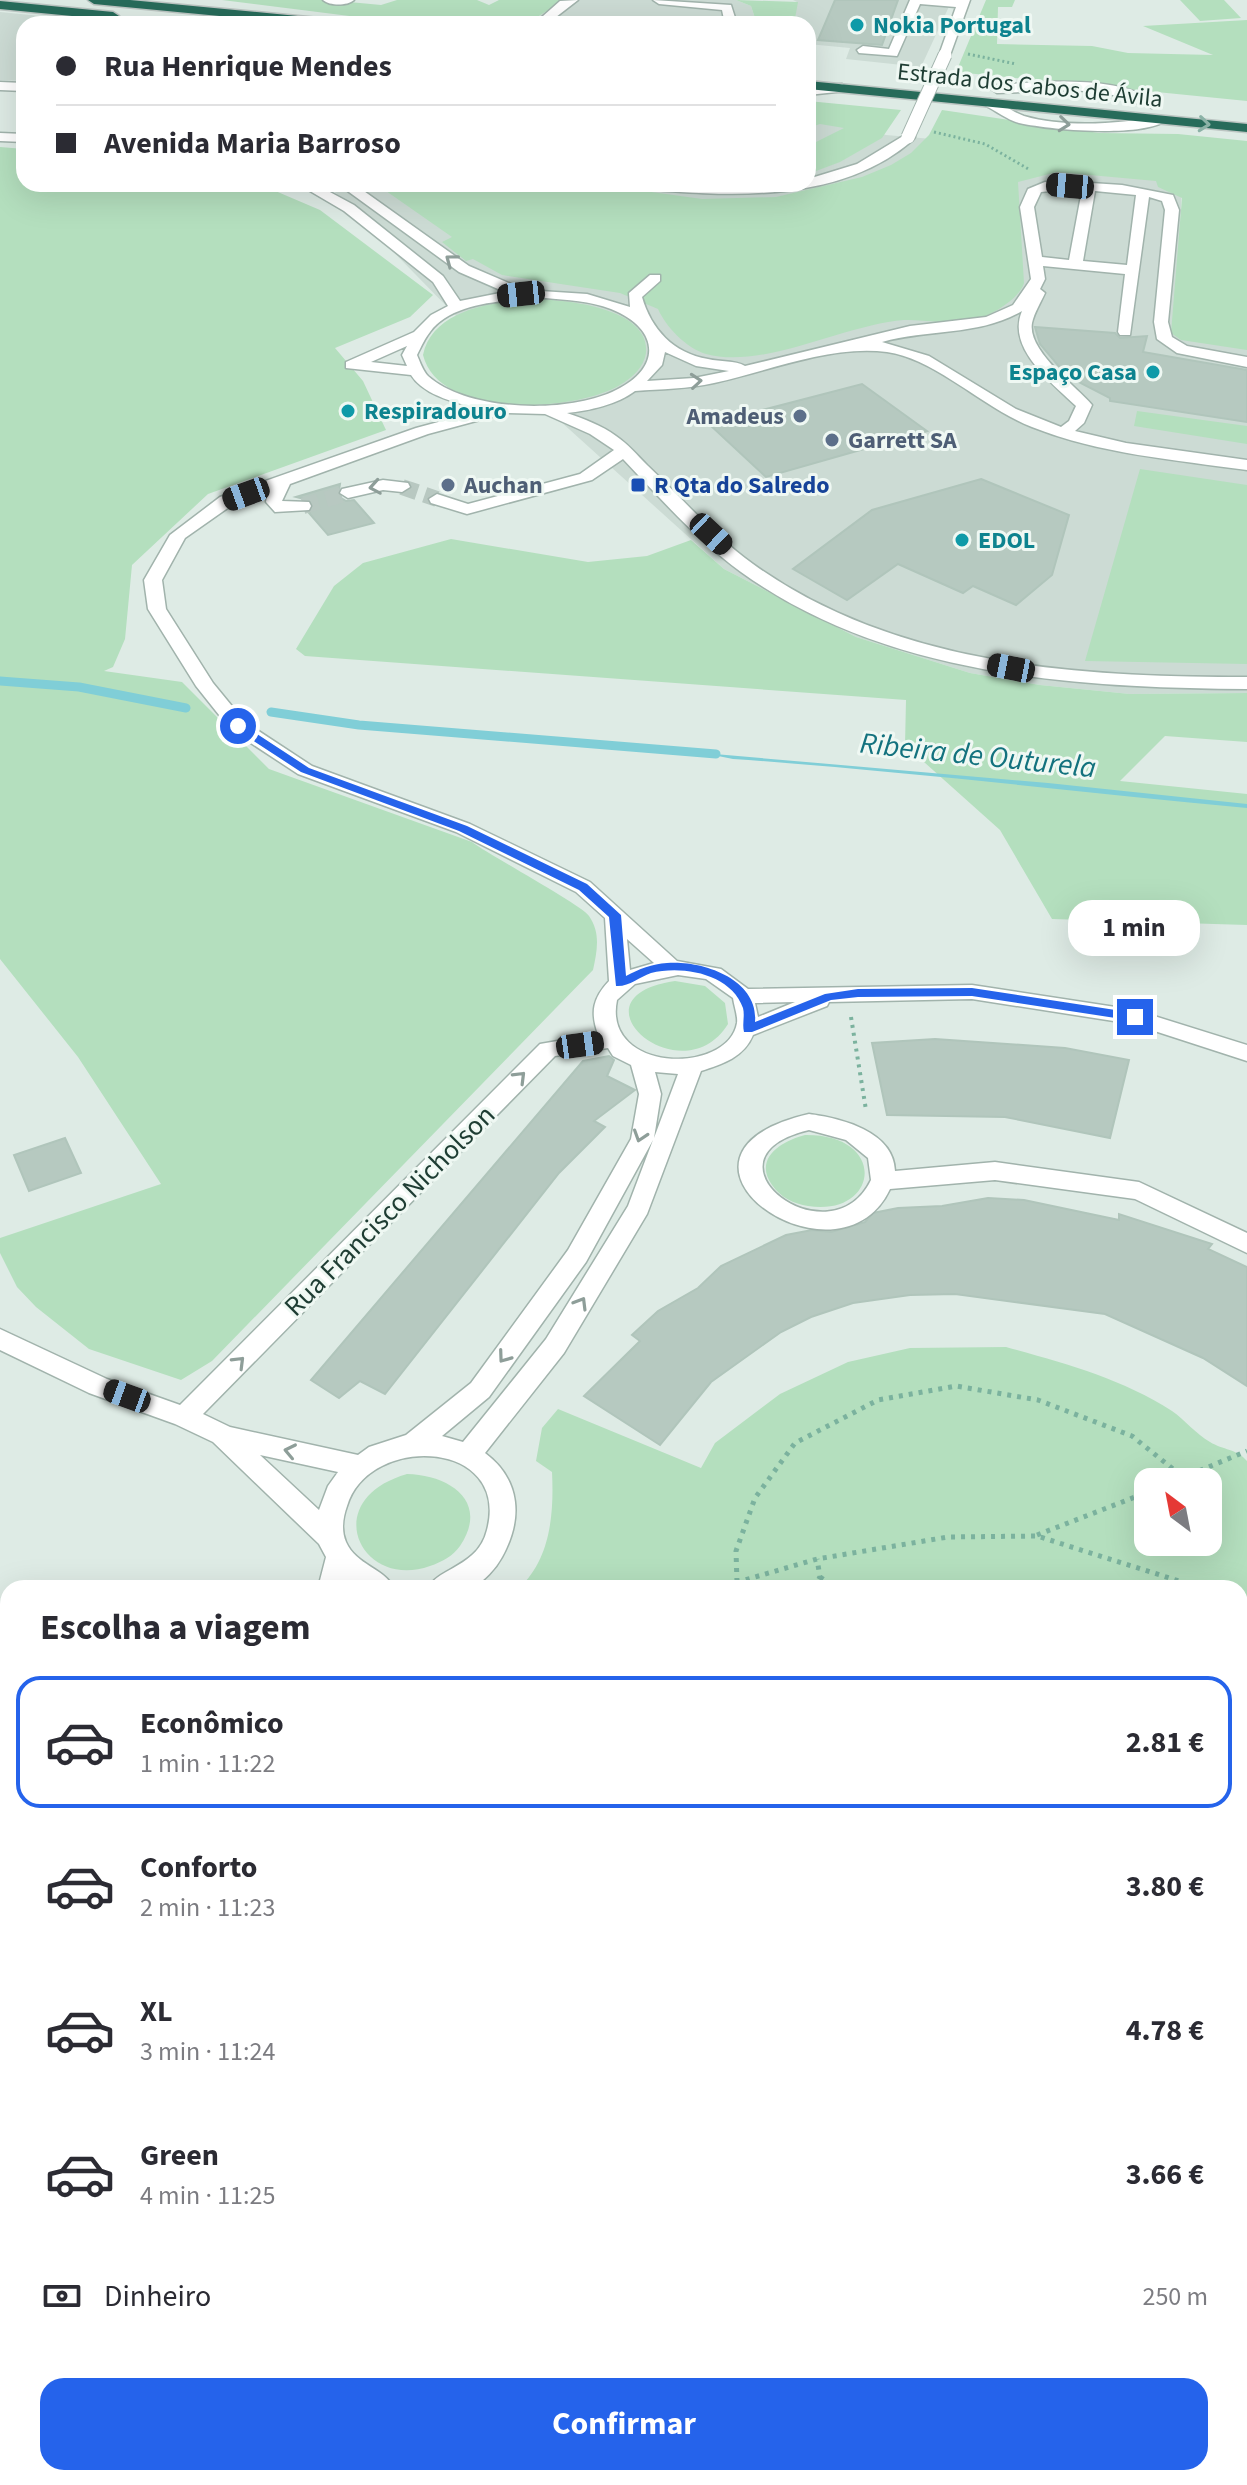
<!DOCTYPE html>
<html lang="pt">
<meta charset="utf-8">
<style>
body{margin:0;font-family:"Source Sans 3",sans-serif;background:#f7f7f7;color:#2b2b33;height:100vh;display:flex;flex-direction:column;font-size:30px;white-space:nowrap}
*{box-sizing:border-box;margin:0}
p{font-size:26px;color:#7c7c81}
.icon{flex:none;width:44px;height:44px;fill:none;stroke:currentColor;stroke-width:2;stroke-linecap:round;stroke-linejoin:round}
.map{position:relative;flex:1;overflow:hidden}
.sheet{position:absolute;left:0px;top:1580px;width:1248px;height:906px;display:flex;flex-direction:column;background:#fff;border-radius:24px 24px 0 0;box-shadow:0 8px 32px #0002}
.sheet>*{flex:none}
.top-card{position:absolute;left:16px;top:16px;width:800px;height:176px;border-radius:24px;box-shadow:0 8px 32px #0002;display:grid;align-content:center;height:176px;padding:0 40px;background:#fff}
.needle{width:52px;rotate:328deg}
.fabs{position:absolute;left:1134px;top:1468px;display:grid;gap:16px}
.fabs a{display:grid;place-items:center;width:88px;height:88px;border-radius:16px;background:#fff;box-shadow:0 8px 32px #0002;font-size:40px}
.end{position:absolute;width:36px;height:36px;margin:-18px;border:10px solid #2563eb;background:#fff;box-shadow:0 0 0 4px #fff}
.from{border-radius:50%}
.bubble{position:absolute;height:56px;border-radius:24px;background:#fff;box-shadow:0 8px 32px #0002;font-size:26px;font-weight:700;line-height:56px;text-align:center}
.car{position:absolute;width:24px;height:48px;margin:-24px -12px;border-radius:10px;box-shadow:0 0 6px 2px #0007;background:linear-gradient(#222 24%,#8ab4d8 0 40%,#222 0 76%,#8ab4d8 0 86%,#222 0)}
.top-card b{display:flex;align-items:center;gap:28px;height:76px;font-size:30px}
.top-card b+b{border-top:2px solid #e1e1e2}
.top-card i{width:20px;height:20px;background:#2b2b33}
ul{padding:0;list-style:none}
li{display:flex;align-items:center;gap:24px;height:132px;margin:0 16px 12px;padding:0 24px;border:4px solid transparent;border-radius:24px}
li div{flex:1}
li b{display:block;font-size:30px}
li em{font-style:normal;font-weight:700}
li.on{border-color:#2563eb}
li>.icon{width:72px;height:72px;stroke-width:1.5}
h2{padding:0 40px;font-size:36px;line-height:96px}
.pay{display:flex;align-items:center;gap:20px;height:88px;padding:0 40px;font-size:30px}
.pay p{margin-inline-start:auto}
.primary-button{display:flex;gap:16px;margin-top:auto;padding:16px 40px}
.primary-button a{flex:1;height:92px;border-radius:24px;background:#2563eb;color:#fff;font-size:32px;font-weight:700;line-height:92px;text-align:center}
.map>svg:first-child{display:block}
.built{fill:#ccdbd4}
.green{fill:#b4dfbe;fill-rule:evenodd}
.water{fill:#80ced7}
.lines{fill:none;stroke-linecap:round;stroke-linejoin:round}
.stream{stroke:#80ced7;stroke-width:9}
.building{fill:#b6c9c0;stroke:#b0c5bb;stroke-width:2}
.minor-tunnel{stroke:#b8c8c1;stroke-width:16;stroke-dasharray:16 8;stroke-linecap:butt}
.minor-casing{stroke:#a1b3ac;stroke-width:3}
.highway-casing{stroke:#bcc5c2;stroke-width:3}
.path-far3{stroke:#7bb29e;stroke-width:3;stroke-dasharray:2 3;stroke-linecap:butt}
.path-far2{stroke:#7bb29e;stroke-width:4;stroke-dasharray:3 5;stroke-linecap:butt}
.path-far1{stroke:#7bb29e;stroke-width:5;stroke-dasharray:4 6;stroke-linecap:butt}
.path{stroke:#7bb29e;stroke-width:7;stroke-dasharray:5 8;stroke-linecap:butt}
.minor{fill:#fff;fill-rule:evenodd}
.highway{fill:#276b5a;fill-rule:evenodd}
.minor-bridge-casing{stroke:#a1b3ac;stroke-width:15;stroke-linecap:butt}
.minor-bridge{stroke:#fff;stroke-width:13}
.oneway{stroke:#8e9e99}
.oneway2{stroke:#8bb2a6}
.route{fill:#2563eb}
.culture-dot{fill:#0f9aa8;stroke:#eff8f3;stroke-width:3}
.service-dot{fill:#5c6f8a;stroke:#eff8f3;stroke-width:3}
.transit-dot{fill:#1a4fb4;stroke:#eff8f3;stroke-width:3}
.labels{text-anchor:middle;stroke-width:6;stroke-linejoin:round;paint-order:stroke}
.far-culture-label{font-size:24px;font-weight:bold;fill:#0d838f;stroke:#eff8f3;text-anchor:start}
.far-street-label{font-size:24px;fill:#1e3d33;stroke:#eff8f3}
.far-service-label{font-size:24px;font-weight:bold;fill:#4e5e75;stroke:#eff8f3;text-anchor:start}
.far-transit-label{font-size:24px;font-weight:bold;fill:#164399;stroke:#eff8f3;text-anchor:start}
.street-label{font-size:28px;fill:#1e3d33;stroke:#eff8f3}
.water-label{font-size:30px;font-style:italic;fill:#13727e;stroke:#eff8f3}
</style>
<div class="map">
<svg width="1247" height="2485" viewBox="0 0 1247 2485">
<rect width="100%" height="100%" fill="#deebe5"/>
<path class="built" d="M564 0H736L751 6 757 24H518L531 21Z
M793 0H952L921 67 846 59 850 48 808 44V24H794L797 2Z
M0 12 120 24H24V81L0 80Z
M808 112 886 135 1183 161 1176 330 1247 342V693L1130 694 1040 685 970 673 856 637 724 569 549 411 327 184H808Z"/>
<path class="green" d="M222 0H328L381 5 397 0H477L489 5 499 0H564L531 21 518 24H413Z
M736 0 798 2 794 24H757L751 6Z
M986 0H1015L1012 7H998L997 44 1092 46 1128 53 1213 55 1143 26 1247 20V101L956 72Z
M1180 0H1224L1241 18 1200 21Z
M808 101 901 110 882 138 840 162 808 174V146L844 128 820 124 808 128Z
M942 110 1099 133 1178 134 1247 141V350L1181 340 1171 333 1182 198 1158 187 1156 181 1057 172 1018 182 1024 283C1020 298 993 314 978 319 954 327 928 319 904 320 846 324 763 370 706 354 686 348 666 327 658 309L620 293 502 275 473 259 466 261 442 242 452 237 376 184H594L702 199 776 197 862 177 891 165 911 153 929 135Z
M0 147 24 149V184H259L320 210 433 295 410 317 335 348 363 381 386 430 208 494 132 565 125 639 113 667 104 671 182 682 269 769 472 842C491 856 583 906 589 916 601 933 597 951 593 970L212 1361 181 1380 89 1349 36 1307 17 1287 0 1253V1238L161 1184 78 1057 0 959Z
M529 299C559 299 651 306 646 353 644 367 632 378 620 385 575 412 439 420 423 355 432 310 492 302 529 299Z
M1137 411 1247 426V444L1134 426Z
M1140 469 1247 485V664L1085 661Z
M451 539 588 562 647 556 691 540 724 569 856 637 970 673 1040 685 1130 694 1247 693V742L1165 736 1120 781 1247 794V925L1052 919 1000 830 905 745 906 700 305 656 296 649 334 586 363 563Z
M675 981 705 986 725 1003 728 1024C682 1098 564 997 675 981Z
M805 1135C889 1134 879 1217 808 1206 794 1204 780 1197 772 1185 753 1158 782 1141 805 1135Z
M1006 1347C1063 1363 1121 1378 1172 1411 1185 1420 1196 1434 1210 1442 1223 1450 1237 1449 1247 1461V2316L1240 2307V1588H519C551 1559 554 1512 552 1472L536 1461 542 1428 558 1409 701 1468 715 1443 780 1394 848 1362 910 1348ZM1148 1482H1208V1542H1148Z
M407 1474C449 1475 490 1501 460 1546 453 1556 442 1562 430 1566 361 1591 317 1500 407 1474Z
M366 2478H460L464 2485H362Z"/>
<path class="water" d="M703 753 1048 783 1247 804V808C1076 792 905 771 733 759Z"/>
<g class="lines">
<path class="stream" d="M0 681 79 687 186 708
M271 712 359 725 716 754"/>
</g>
<path class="building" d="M835 0H898L882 45 818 40Z
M1035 327 1115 333 1120 338 1147 336 1143 352 1247 370V422L1110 401V398L1067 376 1040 344Z
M862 384 927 431 766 477 709 424Z
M981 479 1069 515 1052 575 1016 605 973 586 963 593 898 564 847 600 793 569 872 510Z
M340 484 338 496 346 501 354 500 374 523 328 535 309 513 314 507 312 501 296 497Z
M935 1039 1065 1048 1129 1060 1110 1138 1005 1117 887 1115 872 1043Z
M609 1056 614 1060 607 1076 635 1090 594 1121 605 1127 559 1173 385 1394 360 1381 339 1398 311 1380 583 1061Z
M65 1138 81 1173 29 1191 14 1155Z
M988 1198 1024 1200 1119 1220V1214L1212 1244 1208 1249 1247 1267V1386L1203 1358 1105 1314 955 1294 910 1295 853 1303 811 1317 781 1332 711 1382 660 1445 584 1396 640 1341 632 1335 658 1311 698 1288 721 1266 786 1235 812 1230 831 1232 865 1222 873 1213 898 1208 942 1206Z"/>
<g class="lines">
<path class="minor-tunnel" d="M402 487 437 499
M303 506 348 493"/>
<defs>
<path id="minor" d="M323 0H354C347 6 330 6 323 0Z
M578 0 547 24H534L560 1Z
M653 0 731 5 737 24H725L722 10 659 4Z
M910 0H970L949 58 939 55 956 7 920 4 897 56 859 53 857 50 863 46 889 49Z
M0 82 24 83V91L0 90Z
M1037 82C1074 81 1128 80 1158 104L1152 108 1113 95 1076 90 997 93 991 89 997 85Z
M842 84 848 88 846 91 808 95V87Z
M990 99C1002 103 1012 112 1024 116 1065 128 1120 124 1161 116L1167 120C1142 138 1051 130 1019 123 1008 120 996 111 986 106V100Z
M0 133 24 134V142L0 141Z
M908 133 915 137 913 140C837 206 723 196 630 188L623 184 712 187 808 184V179L857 164Z
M1060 181 1122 185 1173 195 1179 210 1168 322 1172 337 1187 346 1247 357V367L1177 353 1157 339 1154 322 1165 210 1162 201 1149 197 1130 335H1120L1118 332 1125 274 1043 266 1045 279 1040 289 1045 293C1041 302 1034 313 1032 323 1027 351 1076 386 1092 405L1084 423 1075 431 1126 443 1247 460V470C1175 460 1100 454 1032 427 985 409 934 358 887 352 829 345 770 371 714 383 688 389 661 389 635 391 618 404 589 411 567 413 584 419 601 425 616 436 628 444 637 455 647 465 682 498 714 536 753 564 895 666 1078 677 1247 677V689C1075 688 885 676 741 572 698 541 659 497 623 459L592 480 467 514 431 503 429 499 437 494 468 504 580 474 614 450 590 434 545 414 506 413 428 434 290 484 282 501 309 502 311 506 309 510 275 512 266 502 268 491 232 505 185 538 162 580 166 609 213 683 245 722 312 766 470 824 590 882 677 961 721 969 748 989 972 985 1135 1010 1247 1045V1061L1133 1024 972 999 829 1002 827 1006 753 1035C744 1057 723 1064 701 1071L647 1214 564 1353 485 1453C521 1480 523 1519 502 1557 496 1568 484 1582 472 1587 459 1591 441 1588 428 1588 439 1567 478 1567 487 1530 511 1439 369 1433 347 1506 343 1517 341 1531 346 1542 356 1565 384 1568 394 1588H357L347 1581 346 1588H318L326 1557 319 1544 213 1442 175 1424 89 1393 0 1350V1329L107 1379 180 1405 540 1044 598 1034C590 1012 593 998 609 981L605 918 576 892 456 832 298 774 231 730 196 686 148 609 144 580 170 535 220 497 416 428 483 410C459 403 425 397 411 375L346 368V362L414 332 431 315 448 306 433 282 344 211 298 184H315L354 205 443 276 460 301 505 292 459 272 338 184H354L469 266 525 290 587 294 630 307 629 293 650 275H660V281L642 297C651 329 673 353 708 359 720 362 735 360 745 366L910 326 986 317 1013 305 1031 279 1020 207 1028 189 1045 182ZM1060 190H1082L1069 260 1042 257 1034 207 1041 192ZM1095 191 1136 195 1127 265 1083 261ZM545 298C567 300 590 301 611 309 659 328 663 367 616 390 569 414 468 412 428 376 423 371 420 362 417 355 421 347 425 338 430 332 452 301 511 300 545 298ZM1022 311C1006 348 1052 383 1076 406L1069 421 1061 427 1016 409 929 356 882 342C928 329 980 336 1022 311ZM407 346 402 355 407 366 371 362ZM665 352 696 366 729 371 694 378 647 381 662 365ZM627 939 654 963 630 970ZM678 975 706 979 733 998C734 1006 738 1016 737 1023 728 1075 602 1073 617 1000L635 984ZM795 1002 758 1017 755 1003ZM608 1048 613 1056 631 1065 639 1094 631 1139 568 1250 471 1383 406 1435 369 1447 358 1455 230 1427 203 1414 555 1056ZM655 1072 678 1074 654 1138 661 1094ZM653 1140 628 1206 546 1339 463 1442 442 1436 489 1397 586 1262ZM260 1455 338 1472 328 1486 319 1510Z
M383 480 408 483 410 487 402 492 383 490 348 498 340 493 342 489Z
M809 1114C840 1118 894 1131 895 1171L995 1162 1139 1182 1247 1233V1253L1135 1199 995 1180 890 1189C838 1299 632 1155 809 1114ZM809 1130 846 1140 868 1158 871 1180C830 1264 691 1158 809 1130Z
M8 1671V1705L0 1708V1674Z
M8 2124V2165L0 2168V2127Z
M0 2195 8 2199V2234L0 2231Z
M303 2478H339L337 2485H301Z
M492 2478H528L530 2485H494Z"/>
<path id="highway" d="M88 0H130L339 20 345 24H303L94 4Z
M0 1 113 12 119 16 113 20 0 9Z
M808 81 1247 124V132L808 89Z"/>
</defs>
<use href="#minor" class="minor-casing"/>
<use href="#highway" class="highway-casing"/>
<path class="path-far3" d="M968 54 1016 64
M934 132 985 144 1030 170"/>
<path class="path-far2" d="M851 1017 866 1110"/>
<path class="path-far1" d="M1172 1482 1247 1451
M1037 1535 1148 1492
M820 1577 836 1588
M737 1582 736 1551 755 1498 795 1443 878 1400 956 1386 1038 1400 1132 1436 1183 1477
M717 1588 817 1559 948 1537 1037 1536 1201 1588
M814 1588 820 1577 817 1559
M1240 1613 1247 1617"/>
<path class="path" d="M1240 2058 1247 2055
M578 2485 594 2478"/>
<use href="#minor" class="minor"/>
<use href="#highway" class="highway"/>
<defs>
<path id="minor-bridge" d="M908 137 945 55"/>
</defs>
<use href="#minor-bridge" class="minor-bridge-casing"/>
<use href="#minor-bridge" class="minor-bridge"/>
</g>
<defs><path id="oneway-chevron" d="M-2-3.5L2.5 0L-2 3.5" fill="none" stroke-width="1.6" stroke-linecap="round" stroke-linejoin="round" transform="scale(2)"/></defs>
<g class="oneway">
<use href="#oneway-chevron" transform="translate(1064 124) rotate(6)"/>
<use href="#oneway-chevron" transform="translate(451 260) rotate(-143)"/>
<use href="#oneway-chevron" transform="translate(696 381) rotate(-5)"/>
<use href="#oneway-chevron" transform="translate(375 487) rotate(170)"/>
<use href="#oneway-chevron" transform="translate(520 1077) rotate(-45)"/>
<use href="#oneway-chevron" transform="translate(640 1136) rotate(108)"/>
<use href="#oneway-chevron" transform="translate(581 1303) rotate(-59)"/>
<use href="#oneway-chevron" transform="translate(504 1357) rotate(126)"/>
<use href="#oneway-chevron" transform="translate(239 1362) rotate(-45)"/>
<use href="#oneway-chevron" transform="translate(290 1451) rotate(-168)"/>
</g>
<use class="oneway2" href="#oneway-chevron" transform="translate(1204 124) rotate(6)"/>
<path class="route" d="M234 724H242L309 768 467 826 587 884 621 915 626 976C639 969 652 964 667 963 702 960 759 979 755 1022L825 994 858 989 972 988 1135 1013 1141 1017 1135 1021 972 996 858 997 831 1000 752 1032H744C742 1024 745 1016 743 1008 731 973 681 965 651 973 639 977 629 987 616 986L609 917 579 890 459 831 301 772 234 728Z"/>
<g class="culture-dot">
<circle cx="857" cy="25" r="8"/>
<circle cx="1153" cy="372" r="8"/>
<circle cx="348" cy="411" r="8"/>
<circle cx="962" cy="540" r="8"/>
</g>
<g class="service-dot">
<circle cx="800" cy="416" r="8"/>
<circle cx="832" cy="440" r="8"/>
<circle cx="448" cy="485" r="8"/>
</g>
<rect class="transit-dot" x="630" y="477" width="16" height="16" rx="4"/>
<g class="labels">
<g class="far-culture-label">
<text x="873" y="33">Nokia Portugal</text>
<text x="1137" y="380" text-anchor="end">Espaço Casa</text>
<text x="364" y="419">Respiradouro</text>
<text x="978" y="548">EDOL</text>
</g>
<g class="far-street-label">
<text transform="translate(1030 85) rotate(6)" y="8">Estrada dos Cabos de Ávila</text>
</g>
<g class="far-service-label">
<text x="784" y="424" text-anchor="end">Amadeus</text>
<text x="848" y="448">Garrett SA</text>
<text x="464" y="493">Auchan</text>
</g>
<g class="far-transit-label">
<text x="654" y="493">R Qta do Salredo</text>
</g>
<g class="street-label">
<text transform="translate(389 1210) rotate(-45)" y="10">Rua Francisco Nicholson</text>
</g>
<g class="water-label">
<text transform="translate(978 755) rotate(6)" y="10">Ribeira de Outurela</text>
</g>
</g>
</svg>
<div class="fabs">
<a><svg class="needle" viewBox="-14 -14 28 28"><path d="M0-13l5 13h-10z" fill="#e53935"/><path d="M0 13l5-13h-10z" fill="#7c7c81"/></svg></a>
</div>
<i class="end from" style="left:238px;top:726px"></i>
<i class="end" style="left:1135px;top:1017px"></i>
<div class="bubble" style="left:1068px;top:900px;width:132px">1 min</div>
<i class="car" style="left:1070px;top:186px;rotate:275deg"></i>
<i class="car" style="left:521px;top:294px;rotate:264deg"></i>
<i class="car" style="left:246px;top:494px;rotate:250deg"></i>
<i class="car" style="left:711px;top:534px;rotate:133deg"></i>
<i class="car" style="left:1011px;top:668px;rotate:281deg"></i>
<i class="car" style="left:580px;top:1045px;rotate:82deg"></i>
<i class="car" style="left:127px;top:1396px;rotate:290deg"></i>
<div class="top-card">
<b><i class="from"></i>Rua Henrique Mendes</b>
<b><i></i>Avenida Maria Barroso</b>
</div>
<section class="sheet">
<h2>Escolha a viagem</h2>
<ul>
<li class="on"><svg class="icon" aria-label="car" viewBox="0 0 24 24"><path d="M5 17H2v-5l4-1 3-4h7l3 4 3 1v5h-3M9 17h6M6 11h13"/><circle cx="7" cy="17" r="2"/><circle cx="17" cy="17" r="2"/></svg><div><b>Econômico</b><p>1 min · 11:22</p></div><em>2.81 €</em></li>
<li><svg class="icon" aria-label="car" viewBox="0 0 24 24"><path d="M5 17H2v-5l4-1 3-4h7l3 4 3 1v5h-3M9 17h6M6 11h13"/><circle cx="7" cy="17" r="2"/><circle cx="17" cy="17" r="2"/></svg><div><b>Conforto</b><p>2 min · 11:23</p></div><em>3.80 €</em></li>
<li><svg class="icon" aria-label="car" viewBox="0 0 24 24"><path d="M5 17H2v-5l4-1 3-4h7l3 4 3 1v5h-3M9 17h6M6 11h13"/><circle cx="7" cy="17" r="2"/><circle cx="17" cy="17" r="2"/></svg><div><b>XL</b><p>3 min · 11:24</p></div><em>4.78 €</em></li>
<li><svg class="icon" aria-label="car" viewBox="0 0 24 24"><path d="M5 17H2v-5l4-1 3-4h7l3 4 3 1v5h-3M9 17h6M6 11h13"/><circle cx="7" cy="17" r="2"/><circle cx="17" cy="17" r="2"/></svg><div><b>Green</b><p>4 min · 11:25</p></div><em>3.66 €</em></li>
</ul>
<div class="pay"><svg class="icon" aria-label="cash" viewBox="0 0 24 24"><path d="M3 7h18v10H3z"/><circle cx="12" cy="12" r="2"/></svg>Dinheiro<p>250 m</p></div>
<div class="primary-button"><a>Confirmar</a></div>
</section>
</div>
